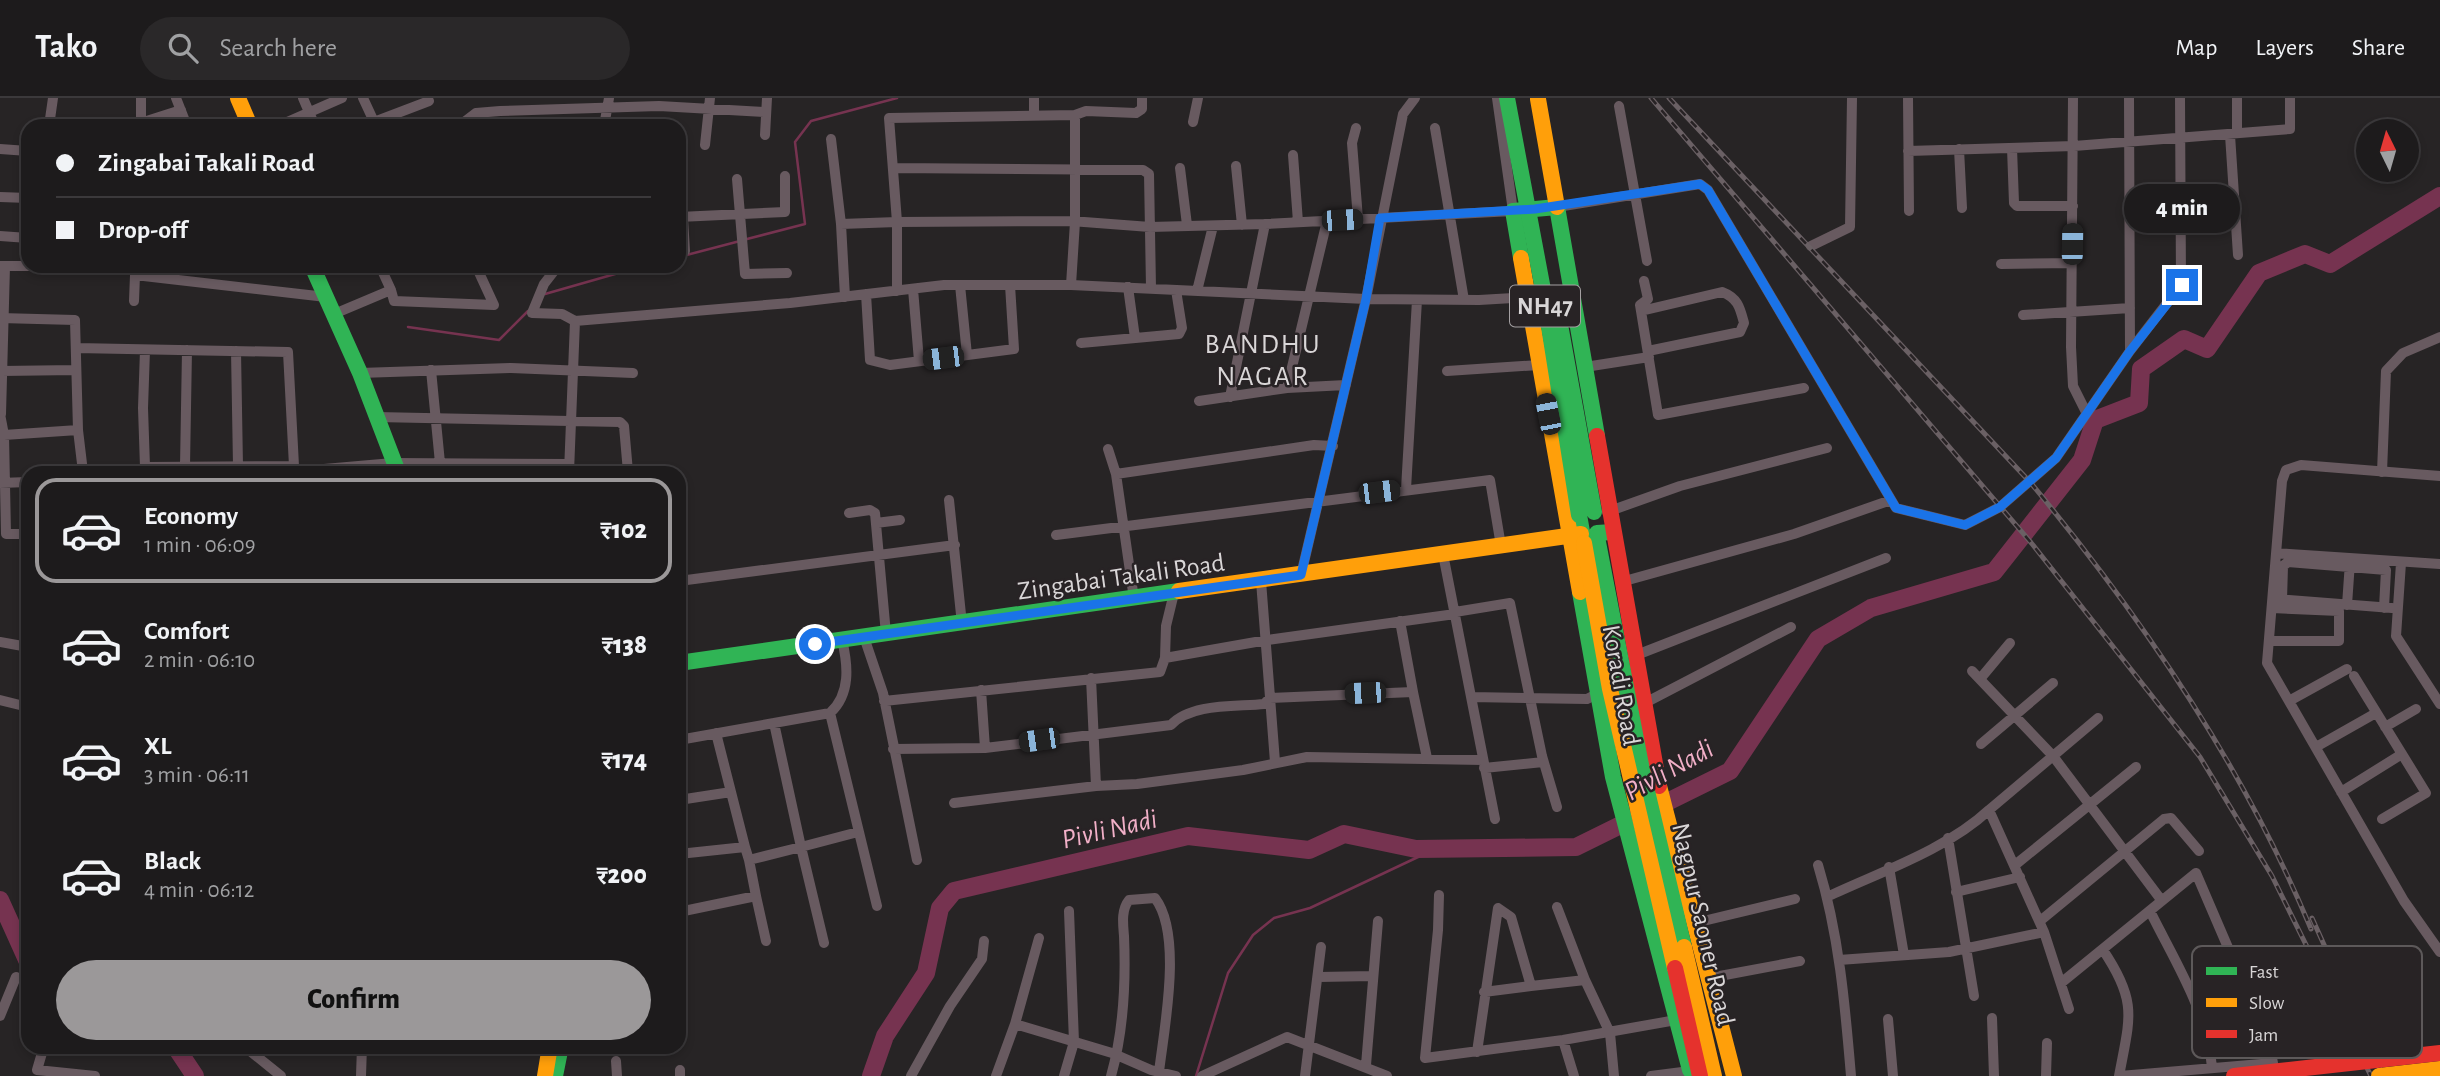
<!DOCTYPE html>
<meta charset="utf-8">
<style>
body{margin:0;font-family:"Alegreya Sans",sans-serif;background:#2a2829;color:#f1f3f6;height:100vh;display:flex;flex-direction:column;font-size:26px;white-space:nowrap}
*{box-sizing:border-box;margin:0}
p{font-size:23px;color:#a0a1a3}
.icon{flex:none;width:38px;height:38px;fill:none;stroke:currentColor;stroke-width:2;stroke-linecap:round;stroke-linejoin:round}
.map{position:relative;flex:1;overflow:hidden}
.drawer{position:absolute;left:21px;top:368px;width:665px;height:588px;display:flex;flex-direction:column;background:#1d1b1c;border-radius:21px;box-shadow:0 4px 10px #0003,0 0 0 2px #3b393b}
.drawer>*{flex:none}
.banner{position:absolute;left:21px;top:21px;width:665px;height:154px;border-radius:21px;box-shadow:0 4px 10px #0003,0 0 0 2px #3b393b;display:grid;align-content:center;height:154px;padding:0 35px;background:#1d1b1c}
.needle{width:46px;rotate:355deg}
.tools{position:absolute;left:2356px;top:21px;display:grid;gap:14px}
.tools a{display:grid;place-items:center;width:63px;height:63px;border-radius:50%;background:#1d1b1c;box-shadow:0 4px 10px #0003,0 0 0 2px #3b393b;font-size:35px}
.end{position:absolute;width:32px;height:32px;margin:-16px;border:9px solid #1a73e8;background:#fff;box-shadow:0 0 0 4px #fff}
.from{border-radius:50%}
.bubble{position:absolute;height:49px;border-radius:24px;background:#1d1b1c;box-shadow:0 4px 10px #0003,0 0 0 2px #3b393b;font-size:23px;font-weight:800;line-height:49px;text-align:center}
.car{position:absolute;width:21px;height:42px;margin:-21px -10px;border-radius:9px;box-shadow:0 0 5px 2px #0007;background:linear-gradient(#222 24%,#8ab4d8 0 40%,#222 0 76%,#8ab4d8 0 86%,#222 0)}
.banner b{display:flex;align-items:center;gap:24px;height:66px;font-size:26px}
.banner b+b{border-top:2px solid #3b393b}
.banner i{width:18px;height:18px;background:#f1f3f6}
ul{padding:12px 0 0;list-style:none}
li{display:flex;align-items:center;gap:21px;height:105px;margin:0 14px 10px;padding:0 21px;border:4px solid transparent;border-radius:21px}
li div{flex:1}
li b{display:block;font-size:26px}
li em{font-style:normal;font-weight:800}
li.active{border-color:#9b9899}
li>.icon{width:63px;height:63px;stroke-width:1.5}
.cta{display:flex;gap:14px;margin-top:auto;padding:14px 35px}
.cta a{flex:1;height:80px;border-radius:42px;background:#9b9899;color:#111;font-size:28px;font-weight:800;line-height:80px;text-align:center}
header{display:flex;align-items:center;gap:42px;box-sizing:border-box;height:98px;padding:0 35px;background:#1d1b1c;border-bottom:2px solid #3b393b}
header strong{font-size:33px}
nav{display:flex;gap:38px;margin-inline-start:auto;font-size:24px}
.search{width:490px;height:63px;background:#2a2829;display:flex;align-items:center;gap:18px;box-sizing:border-box;padding:0 24px;border-radius:38px;color:#a0a1a3;font-size:26px}
.map>svg:first-child{display:block}
.lines{fill:none;stroke-linecap:round;stroke-linejoin:round}
.stream{stroke:#763350;stroke-width:2.5}
.river{stroke:#763350;stroke-width:18}
.street{stroke:#685a60;stroke-width:10}
.fast{stroke:#30b455;stroke-width:16}
.slow{stroke:#ff9f0a;stroke-width:16}
.jam{stroke:#e5322d;stroke-width:16}
.rail-casing{stroke:#6a6064;stroke-width:5}
.rail{stroke:#282325;stroke-width:2.5;stroke-dasharray:8;stroke-linecap:butt}
.fast-bridge{stroke:#30b455;stroke-width:16}
.slow-bridge{stroke:#ff9f0a;stroke-width:16}
.jam-bridge{stroke:#e5322d;stroke-width:16}
.route{stroke:#1a73e8;stroke-width:9}
.labels{text-anchor:middle;stroke-width:5;stroke-linejoin:round;paint-order:stroke}
.shield{fill:#282325;stroke:#a4a0a2;stroke-width:2}
.shield-label{font-size:24px;font-weight:bold;fill:#d9d6d7}
.street-label{font-size:26px;fill:#d9d6d7;stroke:#282325}
.neighbourhood-label{font-size:28px;letter-spacing:2px;fill:#d9d6d7;stroke:#282325}
.water-label{font-size:28px;font-style:italic;fill:#f2b0c8;stroke:#282325}
.key{fill:#282325;stroke:#5d595a;stroke-width:2}
.key-label{font-size:19px;fill:#d9d6d7}
</style>
<header>
<strong>Tako</strong>
<div class="search"><svg class="icon" aria-label="search" viewBox="0 0 24 24"><circle cx="10" cy="10" r="6"/><path d="M15 15l6 6"/></svg>Search here</div>
<nav><a>Map</a><a>Layers</a><a>Share</a></nav>
</header>
<div class="map">
<svg width="2440" height="978" viewBox="0 0 2440 978">
<rect width="100%" height="100%" fill="#272425"/>
<g class="lines">
<path class="stream" d="M747 141 805 126 795 44 811 23 897 0
M679 159 740 143
M545 196 643 168
M408 229 499 242 528 213
M1196 978 1228 875 1253 837 1274 820 1310 810 1435 751"/>
<path class="river" d="M0 802 28 864
M175 948 195 978
M871 978 885 938 926 875 940 810 954 793 1188 738 1309 752 1344 736 1416 751 1576 749 1730 673 1818 541 1871 510 1994 474 2082 362 2095 322 2139 305 2141 271 2184 241 2207 251 2259 175 2305 156 2330 166 2440 98"/>
<path class="street" d="M176 0 187 28
M303 0 315 28
M363 0 376 28
M1034 0V17
M1908 0 1909 113
M2073 0 2071 249 2073 288 2086 314
M2129 0 2130 253
M2237 0V34
M1619 8 1647 163
M374 24 429 3
M1193 24 1198 0
M49 28 53 0
M131 28 181 12
M141 28V0
M278 28 342 0
M459 28 476 15 500 13 659 8 765 14
M604 28 609 0
M1356 30 1352 45 1358 121
M1435 30 1464 202
M765 37 767 0
M2230 37 2238 157
M831 41 841 126 845 199
M705 47 710 0
M2012 50 2014 105 2017 108H2073
M0 51 28 53
M1959 51 1962 110
M1908 53 2074 48 2290 31V0
M1293 57 1298 124
M1236 68 1242 127
M893 70 1143 72 1149 76 1151 190
M1180 70 1187 127
M680 71 685 153
M737 81 745 176 787 175
M0 99 28 100
M1557 109 1700 86 1708 92 1896 410 1965 427 2000 409 2056 360 2130 253 2181 187 2180 0
M679 119 785 114V78
M841 126 897 124 889 20 1075 17 1086 13 1136 15 1142 11V0
M0 138 28 140
M1811 148 1850 129 1852 0
M2001 166 2072 165
M0 168H5L1 316
M5 168H81
M136 168 135 177 326 199
M558 168 544 186 532 215 562 216 575 223
M1644 183 1648 201 1640 207 1658 317 1804 290
M960 187 967 257
M1071 187 1075 124V17
M1128 189 1135 240
M913 191 919 263
M391 192 394 203 494 207 476 168
M897 193V124L1071 123 1150 129 1265 126
M1197 193 1213 128
M866 196 870 262 890 267 1014 251 1010 187
M134 203 135 177
M1641 213 1722 194C1738 200 1740 210 1744 225L1740 234 1648 253
M334 216 391 192 380 168
M2023 217 2130 210
M0 220 75 222 78 332 4 337 0 316
M1081 245 1179 236 1182 230 1176 192
M76 250 288 254 294 368 145 369 143 310 145 252
M236 253 238 368
M1585 269 1649 259
M431 272 440 365
M1 273 76 272
M1447 273 1539 267
M360 275 511 270 633 275
M1287 290 1327 123
M1230 299 1265 126 1513 113 1497 0
M1199 303 1287 290 1346 287
M376 319 620 324 624 328 628 374
M78 332 83 374
M4 337 6 436H28
M1108 351 1116 376 1134 501
M185 368 187 252
M301 373 393 365 569 366
M569 374 575 223 790 205 944 187H1071L1366 201 1479 202 1529 199
M2382 374 2386 273 2403 255 2440 239
M1116 376 1314 347 1333 348
M2440 378 2301 367 2286 372 2282 383 2267 565 2404 803 2440 854
M0 385 28 384
M1406 391 1417 202
M949 402 962 526
M1607 414 1680 388 1827 350
M849 415 870 412 875 415 886 536
M876 425 900 422
M1056 437 1490 382 1501 448
M2276 455 2440 466
M1443 456 1495 721
M2401 465 2396 538 2440 606
M1301 477 1366 201 1403 16 1415 0
M679 483 955 447
M1261 483 1275 664
M1621 484 1794 436 1891 402
M2275 501 2392 510
M2282 502 2283 468 2288 464 2386 472 2384 510
M2347 507 2350 464
M1455 514 1510 505 1542 658 1557 709
M1400 523 1413 594
M864 539 883 595 917 762
M2269 543H2339V513L2272 510
M0 544 28 549
M1634 558 1886 460
M1165 560 1166 528 1174 495
M1972 573 2053 658 2162 803
M2354 578 2426 695 2382 721
M1091 580 1096 688 1137 686 1243 672 1307 659 1483 662
M1980 581 2010 545
M981 592 985 650
M1471 599 1587 601 1599 595
M0 602 28 609
M884 603 1160 574 1165 560 1267 542 1455 516
M2289 603 2347 571
M1643 606 1791 529
M830 615 877 808
M2385 629 2416 611
M679 642 830 615C851 596 848 567 842 542
M1981 646 2053 585
M2316 649 2376 615
M893 651 985 650 1171 627C1191 605 1236 609 1264 606L1270 600 1413 594 1427 660
M1484 670 1543 664
M2341 694 2402 656
M28 697 25 729 28 742
M679 702 731 694 716 635
M954 705 1096 688
M1948 740 1974 898
M745 749 749 762 801 749 774 625
M679 756 745 749 731 694
M1818 767C1839 836 1845 906 1851 978
M2015 767 2136 669
M1889 769 1904 857
M1956 794 2020 779
M1439 797 1438 832 1425 960 1563 942 1676 922
M756 798 766 843
M1827 799C1880 774 1946 752 1989 712
M1557 809 1585 882
M2150 813C2174 862 2208 914 2212 970
M679 814 756 798 749 762
M2040 823 2164 721 2171 720 2199 753
M1695 825 1795 801
M824 845 801 749 858 734
M2103 852C2138 904 2130 919 2119 978
M1839 862 1949 854 2044 834
M1319 879 1373 878
M1709 880 1800 863
M2061 885 2196 775 2269 945 2273 965 2120 978
M1484 894 1531 888
M2069 911 2044 834 1989 712 2098 620
M0 918 16 879
M1992 920 1994 978
M1888 921 1893 978
M1015 926 1039 840
M1563 942 1574 978
M44 948 37 972 95 978
M244 948 281 978
M1477 954 1498 810 1511 819 1531 888 1585 882 1610 935 1614 978
M616 963 617 978
M1366 967 1378 823
M680 972V978
M361 978 362 948
M911 978 950 908 982 861 984 843
M996 978 1015 926 1112 955 1151 972 1176 978
M1064 978 1074 944 1069 813
M1111 978C1124 932 1126 885 1124 838 1123 826 1121 812 1129 802L1155 800C1183 837 1164 931 1159 974
M1202 978 1287 939 1387 978
M1305 978 1321 849
M1651 978 1690 973
M2046 978 2047 945"/>
<path class="fast" d="M1521 160 1513 113 1557 109 1597 338
M312 168 360 275 398 374
M1579 417 1584 445
M1597 435 1612 434
M1580 494 1613 679 1690 972
M679 565 1179 493
M555 978 561 948"/>
<path class="slow" d="M238 0 250 28
M1538 1 1557 109
M1521 160 1580 494
M1179 493 1581 436
M1659 688 1734 978
M545 978 550 948"/>
<path class="jam" d="M1597 338 1659 688"/>
<defs>
<path id="rail" d="M1651 0 2033 447 2200 659 2272 778 2371 978
M1669 0 2030 384C2141 518 2244 669 2311 831
M2312 820 2383 978"/>
</defs>
<use href="#rail" class="rail-casing"/>
<use href="#rail" class="rail"/>
<path class="fast-bridge" d="M1507 0 1544 197 1579 417
M1561 232 1594 414
M1597 439 1642 672 1684 849"/>
<path class="slow-bridge" d="M1584 445 1610 591 1675 870
M1684 849 1714 978
M2379 978 2440 971"/>
<path class="jam-bridge" d="M1675 870 1700 978
M2234 978 2440 955"/>
</g>
<g class="lines">
<path class="route" d="M815 546 1301 477 1366 201 1380 120 1535 111 1700 86 1708 92 1896 410 1965 427 2000 409 2056 360 2130 253 2182 187"/>
</g>
<g class="labels">
<rect class="shield" x="1510" y="187.5" width="70" height="41" rx="5"/>
<g class="shield-label">
<text x="1545" y="216">NH47</text>
</g>
<g class="street-label">
<text transform="translate(1121 478) rotate(-8)" y="9">Zingabai Takali Road</text>
<text transform="translate(1622 587) rotate(80)" y="9">Koradi Road</text>
<text transform="translate(1704 826) rotate(77)" y="9">Nagpur Saoner Road</text>
</g>
<g class="neighbourhood-label">
<text x="1263" y="255">BANDHU<tspan x="1263" dy="32">NAGAR</tspan></text>
</g>
<g class="water-label">
<text transform="translate(1668 671) rotate(-29)" y="10">Pivli Nadi</text>
<text transform="translate(1109 730) rotate(-13)" y="10">Pivli Nadi</text>
</g>
</g>
<rect x="2192" y="848" width="230" height="112" rx="10" class="key"/>
<rect x="2206" y="869" width="31" height="8" fill="#30b455"/>
<rect x="2206" y="900" width="31" height="9" fill="#ff9f0a"/>
<rect x="2206" y="932" width="31" height="8" fill="#e5322d"/>
<g class="key-label">
<text x="2249" y="880">Fast</text>
<text x="2249" y="911">Slow</text>
<text x="2249" y="943">Jam</text>
</g>
</svg>
<div class="tools">
<a><svg class="needle" viewBox="-14 -14 28 28"><path d="M0-13l5 13h-10z" fill="#e53935"/><path d="M0 13l5-13h-10z" fill="#a0a1a3"/></svg></a>
</div>
<i class="end from" style="left:815px;top:546px"></i>
<i class="end" style="left:2182px;top:187px"></i>
<div class="bubble" style="left:2124px;top:86px;width:116px">4 min</div>
<i class="car" style="left:1342px;top:122px;rotate:87deg"></i>
<i class="car" style="left:2072px;top:146px;rotate:1deg"></i>
<i class="car" style="left:943px;top:260px;rotate:263deg"></i>
<i class="car" style="left:1548px;top:316px;rotate:349deg"></i>
<i class="car" style="left:1379px;top:394px;rotate:83deg"></i>
<i class="car" style="left:1365px;top:595px;rotate:268deg"></i>
<i class="car" style="left:1039px;top:642px;rotate:262deg"></i>
<div class="banner">
<b><i class="from"></i>Zingabai Takali Road</b>
<b><i></i>Drop-off</b>
</div>
<section class="drawer">
<ul>
<li class="active"><svg class="icon" aria-label="car" viewBox="0 0 24 24"><path d="M5 17H2v-5l4-1 3-4h7l3 4 3 1v5h-3M9 17h6M6 11h13"/><circle cx="7" cy="17" r="2"/><circle cx="17" cy="17" r="2"/></svg><div><b>Economy</b><p>1 min · 06:09</p></div><em>₹102</em></li>
<li><svg class="icon" aria-label="car" viewBox="0 0 24 24"><path d="M5 17H2v-5l4-1 3-4h7l3 4 3 1v5h-3M9 17h6M6 11h13"/><circle cx="7" cy="17" r="2"/><circle cx="17" cy="17" r="2"/></svg><div><b>Comfort</b><p>2 min · 06:10</p></div><em>₹138</em></li>
<li><svg class="icon" aria-label="car" viewBox="0 0 24 24"><path d="M5 17H2v-5l4-1 3-4h7l3 4 3 1v5h-3M9 17h6M6 11h13"/><circle cx="7" cy="17" r="2"/><circle cx="17" cy="17" r="2"/></svg><div><b>XL</b><p>3 min · 06:11</p></div><em>₹174</em></li>
<li><svg class="icon" aria-label="car" viewBox="0 0 24 24"><path d="M5 17H2v-5l4-1 3-4h7l3 4 3 1v5h-3M9 17h6M6 11h13"/><circle cx="7" cy="17" r="2"/><circle cx="17" cy="17" r="2"/></svg><div><b>Black</b><p>4 min · 06:12</p></div><em>₹200</em></li>
</ul>
<div class="cta"><a>Confirm</a></div>
</section>
</div>
